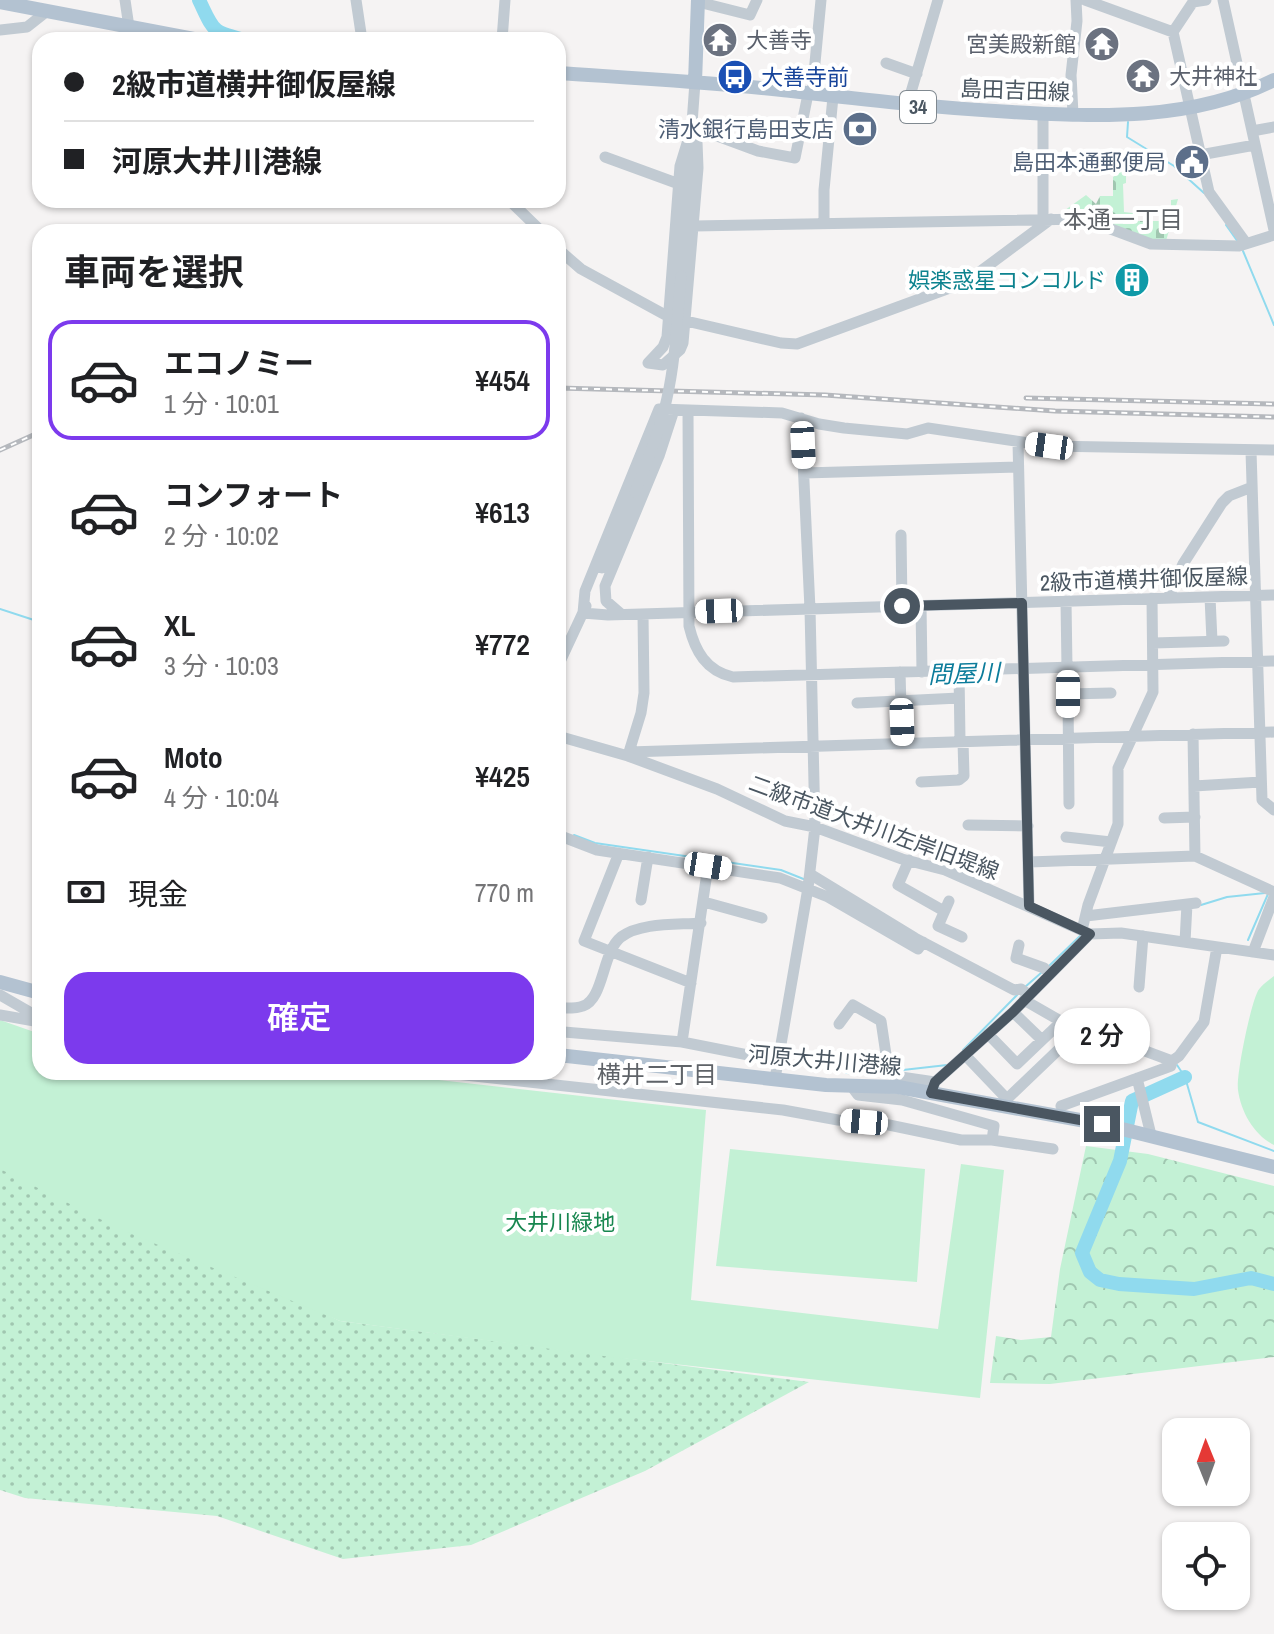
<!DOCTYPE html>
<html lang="ja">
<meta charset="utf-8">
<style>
body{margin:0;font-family:"Archivo Narrow","Noto Sans JP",sans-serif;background:#f6f6f6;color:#202124;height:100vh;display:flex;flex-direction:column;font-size:30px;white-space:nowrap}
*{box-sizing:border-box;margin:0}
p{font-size:26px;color:#757577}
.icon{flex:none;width:44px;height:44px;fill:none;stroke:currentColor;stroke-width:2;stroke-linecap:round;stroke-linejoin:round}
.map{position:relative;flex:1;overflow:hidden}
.sheet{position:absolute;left:32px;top:224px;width:534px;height:856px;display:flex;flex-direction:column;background:#fff;border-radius:24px;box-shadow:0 2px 6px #0004}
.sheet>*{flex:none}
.top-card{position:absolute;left:32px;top:32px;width:534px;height:176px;border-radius:24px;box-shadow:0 2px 6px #0004;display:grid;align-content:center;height:176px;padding:0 32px;background:#fff}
.needle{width:52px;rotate:359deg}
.controls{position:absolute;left:1162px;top:1418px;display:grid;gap:16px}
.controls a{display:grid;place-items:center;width:88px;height:88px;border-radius:16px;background:#fff;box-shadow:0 2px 6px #0004;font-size:40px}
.end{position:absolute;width:36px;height:36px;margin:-18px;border:10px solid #4a5661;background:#fff;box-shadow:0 0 0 4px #fff}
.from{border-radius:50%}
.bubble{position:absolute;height:56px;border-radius:24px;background:#fff;box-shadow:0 2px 6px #0004;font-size:26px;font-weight:600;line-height:56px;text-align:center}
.car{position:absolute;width:24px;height:48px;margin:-24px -12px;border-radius:10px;box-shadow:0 0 6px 2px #0007;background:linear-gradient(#fff 24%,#345 0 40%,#fff 0 76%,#345 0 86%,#fff 0)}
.top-card b{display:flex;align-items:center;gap:28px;height:76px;font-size:30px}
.top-card b+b{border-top:2px solid #e0e0e0}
.top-card i{width:20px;height:20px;background:#202124}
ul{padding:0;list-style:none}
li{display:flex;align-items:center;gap:24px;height:120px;margin:0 16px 12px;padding:0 16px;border:4px solid transparent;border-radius:24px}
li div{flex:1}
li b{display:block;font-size:30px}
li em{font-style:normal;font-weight:600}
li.current{border-color:#7c3aed}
li>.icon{width:72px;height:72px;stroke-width:1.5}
h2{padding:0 32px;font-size:36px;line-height:96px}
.pay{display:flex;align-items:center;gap:20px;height:88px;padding:0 32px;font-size:30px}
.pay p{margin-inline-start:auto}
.button{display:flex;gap:16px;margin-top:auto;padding:16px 32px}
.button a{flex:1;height:92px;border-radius:24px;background:#7c3aed;color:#fff;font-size:32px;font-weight:600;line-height:92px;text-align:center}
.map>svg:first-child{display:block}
.grass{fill:url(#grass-dots)}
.forest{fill:url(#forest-crowns)}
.cemetery{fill:url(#cemetery-stones)}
.green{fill:#c3f1d5}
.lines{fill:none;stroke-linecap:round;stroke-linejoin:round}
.stream{stroke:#90daee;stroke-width:2}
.river{stroke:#90daee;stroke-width:14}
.minor{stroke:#c1cad2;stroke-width:11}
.major{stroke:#b3c2d1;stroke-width:14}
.rail-casing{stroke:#b5b8bd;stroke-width:5}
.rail{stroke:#fff;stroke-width:2;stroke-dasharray:6;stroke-linecap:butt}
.minor-bridge{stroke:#c1cad2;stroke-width:11}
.route{stroke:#4a5661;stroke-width:10}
.labels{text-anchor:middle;stroke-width:8;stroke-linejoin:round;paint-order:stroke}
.shield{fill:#fff;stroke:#808990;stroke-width:2}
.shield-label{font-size:20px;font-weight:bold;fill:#4a5661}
.worship-label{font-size:22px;fill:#5b616d;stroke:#fff;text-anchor:start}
.transit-label{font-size:22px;fill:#164399;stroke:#fff;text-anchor:start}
.street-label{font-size:22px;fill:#4a5661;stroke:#fff}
.service-label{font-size:22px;fill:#4e5e75;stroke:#fff;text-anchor:end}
.culture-label{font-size:22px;fill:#0d838f;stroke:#fff;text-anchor:end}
.park-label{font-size:22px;fill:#17864f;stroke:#fff}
.neighbourhood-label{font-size:24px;fill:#5f6368;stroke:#fff}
.water-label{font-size:24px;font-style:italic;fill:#0c7c9b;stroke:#fff}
</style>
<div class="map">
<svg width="1274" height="1634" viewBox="0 0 1274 1634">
<defs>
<pattern id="grass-dots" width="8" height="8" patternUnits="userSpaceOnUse" patternTransform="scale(2)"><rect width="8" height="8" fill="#c3f1d5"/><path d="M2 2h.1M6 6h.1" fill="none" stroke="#a0c6b0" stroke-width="1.8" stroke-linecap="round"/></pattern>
<pattern id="forest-crowns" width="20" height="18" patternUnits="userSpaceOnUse" patternTransform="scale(2)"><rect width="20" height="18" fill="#c3f1d5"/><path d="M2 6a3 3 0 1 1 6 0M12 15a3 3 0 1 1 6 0" fill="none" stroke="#a0c6b0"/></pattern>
<pattern id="cemetery-stones" width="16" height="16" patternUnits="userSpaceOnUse" patternTransform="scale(2)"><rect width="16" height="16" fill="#c3f1d5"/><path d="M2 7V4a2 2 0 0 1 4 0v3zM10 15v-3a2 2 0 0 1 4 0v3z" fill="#a0c6b0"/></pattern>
</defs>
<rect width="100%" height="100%" fill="#f5f3f3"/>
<path class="grass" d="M0 1160 340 1321 809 1382 645 1471 471 1545 343 1559 217 1516 25 1498 0 1490Z"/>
<path class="forest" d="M1086 1146 1148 1154 1274 1186V1357L1050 1384 990 1383 996 1336 1021 1340 1051 1337 1060 1269Z"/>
<path class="cemetery" d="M1126 168V183L1123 184 1124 212 1133 213V215H1122L1123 224H1134V221H1162L1163 210H1171V200L1178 199 1166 241 1151 240 1113 225 1112 208 1104 209V222L1082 214 1061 213 1086 195 1096 204 1100 196H1113V177Z"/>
<path class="green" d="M1274 976V1145C1254 1135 1241 1112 1238 1090 1236 1075 1250 1008 1257 993 1260 986 1268 981 1274 976Z
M0 1020 40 1034V1072H368L706 1110 691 1300 938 1329 961 1164 1004 1170 980 1398 611 1357 340 1321 120 1229 0 1169Z
M730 1149 925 1169 917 1282 716 1266Z"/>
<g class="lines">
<path class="stream" d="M1128 122 1127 137 1174 166 1204 193
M1226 225 1238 242
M1243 251 1274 325
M0 609 40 622
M574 835 595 843 781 870 806 880
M1201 905 1227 897 1265 893
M1248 940 1268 894
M1049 966 1082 934
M1025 987 1041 973
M963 1050 1018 994
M1177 1065 1185 1077 1198 1122 1274 1151
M894 1071 947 1065
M846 1073 884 1074"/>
<path class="river" d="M199 0C214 31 211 32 245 40
M1185 1077 1132 1101 1120 1161 1082 1253 1090 1272 1100 1280 1119 1284 1194 1289 1251 1278 1274 1284"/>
<path class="minor" d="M125 0 129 27
M356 0 362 40
M1085 0 1173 32
M1206 0 1193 2 1173 32 1209 192 1246 243
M1223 0 1274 230
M698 2 750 15 757 0
M0 30 27 27 46 12
M502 40 505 0
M886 63 917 74
M812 94 821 0
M907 106 938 0
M1073 114 1071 75 1077 21 1076 0
M693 127 758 151 795 158 808 94
M1252 131 1274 127
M1200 155 1255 145
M605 157 679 184
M509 200 542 232
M1043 219V114
M824 223V190L833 97
M694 226 1084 219 1151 244 1239 246 1274 235
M558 249 581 269 669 317 781 343 797 344 966 282 1051 219
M681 276 695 82
M648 363 663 365 680 350 683 343 698 168 697 142 693 127
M648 363 663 347 667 337 680 166 692 127
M688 410 689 626C695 651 706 671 733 677L1274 661
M1018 442 1029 906
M1274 450 1049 446 928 428 907 434 844 428 819 424 782 413 659 409 585 591 583 613 608 615 1274 595
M1251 451 1262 800 1274 810
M804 473 1018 467
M901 535 902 606
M602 568 635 492
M1210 597 1212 641
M1168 598 1183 564 1222 503 1229 496 1252 487
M1066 601 1067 668
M921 605 922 672
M621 614 606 601 605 586 659 456 674 410
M1153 643 1224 641
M558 666 586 606
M959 671 960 741
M900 672 902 743
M857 703 959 698
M1193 734 1195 856
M558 736 628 756 717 789 785 821 815 827 902 859 945 870 1090 934 1121 933 1274 955
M629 752 641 713 644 693 643 614
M628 756 629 752 1274 732
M921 782 959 780 964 776 963 741
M1194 786 1261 782
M1069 804 1068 694 1111 693
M1164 818 1195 817
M968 825 1028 826
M558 835 597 850 780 878 828 897 918 949 923 942
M1066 837 1111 842
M619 853 584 941 691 983
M909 860 898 885 944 911
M1029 862 1195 856 1274 892
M810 874 915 938 1014 990 1021 989 1029 995
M641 900 648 857
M949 901 938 926 962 937
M704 902 762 918
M1086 916 1196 903
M1082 930 1088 905 1118 824V768L1153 692 1152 598
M1185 942 1187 904
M1019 945 1016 958 1044 968 1050 974
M1253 952 1274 897
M1139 987 1143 936
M0 995 40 1018
M1024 1000 1078 1031 1089 1030 1172 1061
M558 1008C566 1008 576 1009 583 1006 604 999 602 952 621 937 641 922 677 925 701 923
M1013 1012 1042 1040
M0 1015 40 1022
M839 1024 853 1005 881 1021 888 1068 894 1076 935 1082
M988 1034 1017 1064 1061 1022
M558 1036 564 1032 682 1042 778 1061
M682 1042 708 866
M965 1055 1007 1099 1078 1031
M438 1072 783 1110 838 1120 889 1125 961 1140H992L994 1126 902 1100 858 1095 852 1087
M1137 1078 1151 1135
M775 1079 808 888 815 827 810 609 801 418
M931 1093 935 1082 1013 1012 1090 934
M1061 1106 1171 1066 1172 1061 1179 1056 1204 1022 1217 947
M992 1140 1053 1149"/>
<path class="major" d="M0 2 199 40
M558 73C633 78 708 82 782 90 859 99 935 108 1012 112 1100 117 1193 121 1274 80
M695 82 698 0
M0 982 40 993
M558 1055 826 1085 898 1087 1102 1124 1274 1167"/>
<defs>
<path id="rail" d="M558 388 825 395 1055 411 1274 417
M1026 398 1274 404
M0 450 40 432"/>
</defs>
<use href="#rail" class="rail-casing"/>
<use href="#rail" class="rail"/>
<path class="minor-bridge" d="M635 492C647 461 660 431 667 398 676 358 677 317 681 276"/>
</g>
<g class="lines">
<path class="route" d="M902 606 1022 603 1029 906 1090 934 1013 1012 935 1082 931 1093 1102 1124"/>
</g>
<defs>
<symbol id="temple-disc" viewBox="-11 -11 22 22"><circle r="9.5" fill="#6b7280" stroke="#fff"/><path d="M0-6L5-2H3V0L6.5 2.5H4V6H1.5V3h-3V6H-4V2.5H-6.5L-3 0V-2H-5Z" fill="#fff"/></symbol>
<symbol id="bus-disc" viewBox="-11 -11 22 22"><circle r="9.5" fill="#1a4fb4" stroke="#fff"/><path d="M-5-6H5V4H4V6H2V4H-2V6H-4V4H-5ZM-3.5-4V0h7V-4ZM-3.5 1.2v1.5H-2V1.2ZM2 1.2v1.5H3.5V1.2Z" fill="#fff"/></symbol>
<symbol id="bank-disc" viewBox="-11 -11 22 22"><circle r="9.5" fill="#5c6f8a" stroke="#fff"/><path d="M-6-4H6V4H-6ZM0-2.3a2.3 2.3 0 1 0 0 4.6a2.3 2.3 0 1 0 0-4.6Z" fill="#fff"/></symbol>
<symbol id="civic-disc" viewBox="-11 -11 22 22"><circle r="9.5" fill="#5c6f8a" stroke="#fff"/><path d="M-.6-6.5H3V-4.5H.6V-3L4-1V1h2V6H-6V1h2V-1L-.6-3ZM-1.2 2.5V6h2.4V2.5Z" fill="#fff"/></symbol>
<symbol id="building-disc" viewBox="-11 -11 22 22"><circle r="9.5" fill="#0f9aa8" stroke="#fff"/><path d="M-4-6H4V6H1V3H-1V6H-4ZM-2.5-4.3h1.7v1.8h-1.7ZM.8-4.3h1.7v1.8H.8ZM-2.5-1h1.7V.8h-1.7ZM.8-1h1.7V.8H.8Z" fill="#fff"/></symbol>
</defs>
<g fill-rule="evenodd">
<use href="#temple-disc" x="700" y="20" width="40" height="40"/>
<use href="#temple-disc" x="1082" y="24" width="40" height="40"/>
<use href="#temple-disc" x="1123" y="56" width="40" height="40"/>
<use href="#bus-disc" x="715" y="57" width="40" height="40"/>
<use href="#bank-disc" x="840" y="109" width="40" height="40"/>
<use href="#civic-disc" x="1172" y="142" width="40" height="40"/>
<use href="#building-disc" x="1112" y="260" width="40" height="40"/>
</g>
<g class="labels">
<rect class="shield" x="900" y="91" width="36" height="32" rx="6"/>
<g class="shield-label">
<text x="918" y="114">34</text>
</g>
<g class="worship-label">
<text x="746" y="48">大善寺</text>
<text x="1076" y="52" text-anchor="end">宮美殿新館</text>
<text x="1169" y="84">大井神社</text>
</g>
<g class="transit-label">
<text x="761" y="85">大善寺前</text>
</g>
<g class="street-label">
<text transform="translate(1015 90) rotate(2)" y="8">島田吉田線</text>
<text transform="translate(1144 579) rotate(-2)" y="8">2級市道横井御仮屋線</text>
<text transform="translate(874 827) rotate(20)" y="8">二級市道大井川左岸旧堤線</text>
<text transform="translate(825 1060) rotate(5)" y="8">河原大井川港線</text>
</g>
<g class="service-label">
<text x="834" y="137">清水銀行島田支店</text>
<text x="1166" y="170">島田本通郵便局</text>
</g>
<g class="culture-label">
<text x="1106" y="288">娯楽惑星コンコルド</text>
</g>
<g class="park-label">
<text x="560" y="1230">大井川緑地</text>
</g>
<g class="neighbourhood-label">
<text x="1123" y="228">本通一丁目</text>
<text x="657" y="1083">横井二丁目</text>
</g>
<g class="water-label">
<text transform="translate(964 674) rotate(-2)" y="8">問屋川</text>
</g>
</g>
</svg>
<div class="controls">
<a><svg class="needle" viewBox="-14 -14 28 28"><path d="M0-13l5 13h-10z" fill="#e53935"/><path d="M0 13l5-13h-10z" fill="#757577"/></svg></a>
<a><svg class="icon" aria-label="locate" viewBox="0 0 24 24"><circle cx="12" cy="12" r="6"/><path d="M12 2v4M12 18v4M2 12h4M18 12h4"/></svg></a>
</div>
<i class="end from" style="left:902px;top:606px"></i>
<i class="end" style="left:1102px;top:1124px"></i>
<div class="bubble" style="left:1054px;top:1008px;width:96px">2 分</div>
<i class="car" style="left:803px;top:445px;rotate:177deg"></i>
<i class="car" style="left:1049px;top:446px;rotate:278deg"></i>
<i class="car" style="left:719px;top:611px;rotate:268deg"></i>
<i class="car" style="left:1068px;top:694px;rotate:180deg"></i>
<i class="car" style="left:902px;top:722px;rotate:178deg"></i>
<i class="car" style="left:708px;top:866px;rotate:99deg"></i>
<i class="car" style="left:864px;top:1122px;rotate:275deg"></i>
<div class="top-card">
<b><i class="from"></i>2級市道横井御仮屋線</b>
<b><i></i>河原大井川港線</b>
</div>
<section class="sheet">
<h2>車両を選択</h2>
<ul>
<li class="current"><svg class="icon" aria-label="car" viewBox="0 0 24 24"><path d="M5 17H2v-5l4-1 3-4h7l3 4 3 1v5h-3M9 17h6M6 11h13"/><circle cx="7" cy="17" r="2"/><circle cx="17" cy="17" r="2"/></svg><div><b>エコノミー</b><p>1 分 · 10:01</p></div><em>¥454</em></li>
<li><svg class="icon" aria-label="car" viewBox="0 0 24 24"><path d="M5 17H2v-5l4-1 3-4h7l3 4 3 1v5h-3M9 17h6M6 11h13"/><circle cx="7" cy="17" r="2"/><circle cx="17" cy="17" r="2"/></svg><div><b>コンフォート</b><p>2 分 · 10:02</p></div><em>¥613</em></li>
<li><svg class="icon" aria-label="car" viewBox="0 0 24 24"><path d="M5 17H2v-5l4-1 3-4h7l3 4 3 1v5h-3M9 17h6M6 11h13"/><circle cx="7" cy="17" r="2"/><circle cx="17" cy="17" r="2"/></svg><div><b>XL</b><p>3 分 · 10:03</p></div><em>¥772</em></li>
<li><svg class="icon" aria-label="car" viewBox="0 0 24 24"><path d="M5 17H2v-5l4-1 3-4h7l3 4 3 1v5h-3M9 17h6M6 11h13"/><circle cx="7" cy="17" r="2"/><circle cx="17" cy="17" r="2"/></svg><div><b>Moto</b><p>4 分 · 10:04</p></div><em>¥425</em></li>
</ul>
<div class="pay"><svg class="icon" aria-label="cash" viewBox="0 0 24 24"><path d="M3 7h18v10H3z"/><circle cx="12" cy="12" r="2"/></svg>現金<p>770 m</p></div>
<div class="button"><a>確定</a></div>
</section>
</div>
